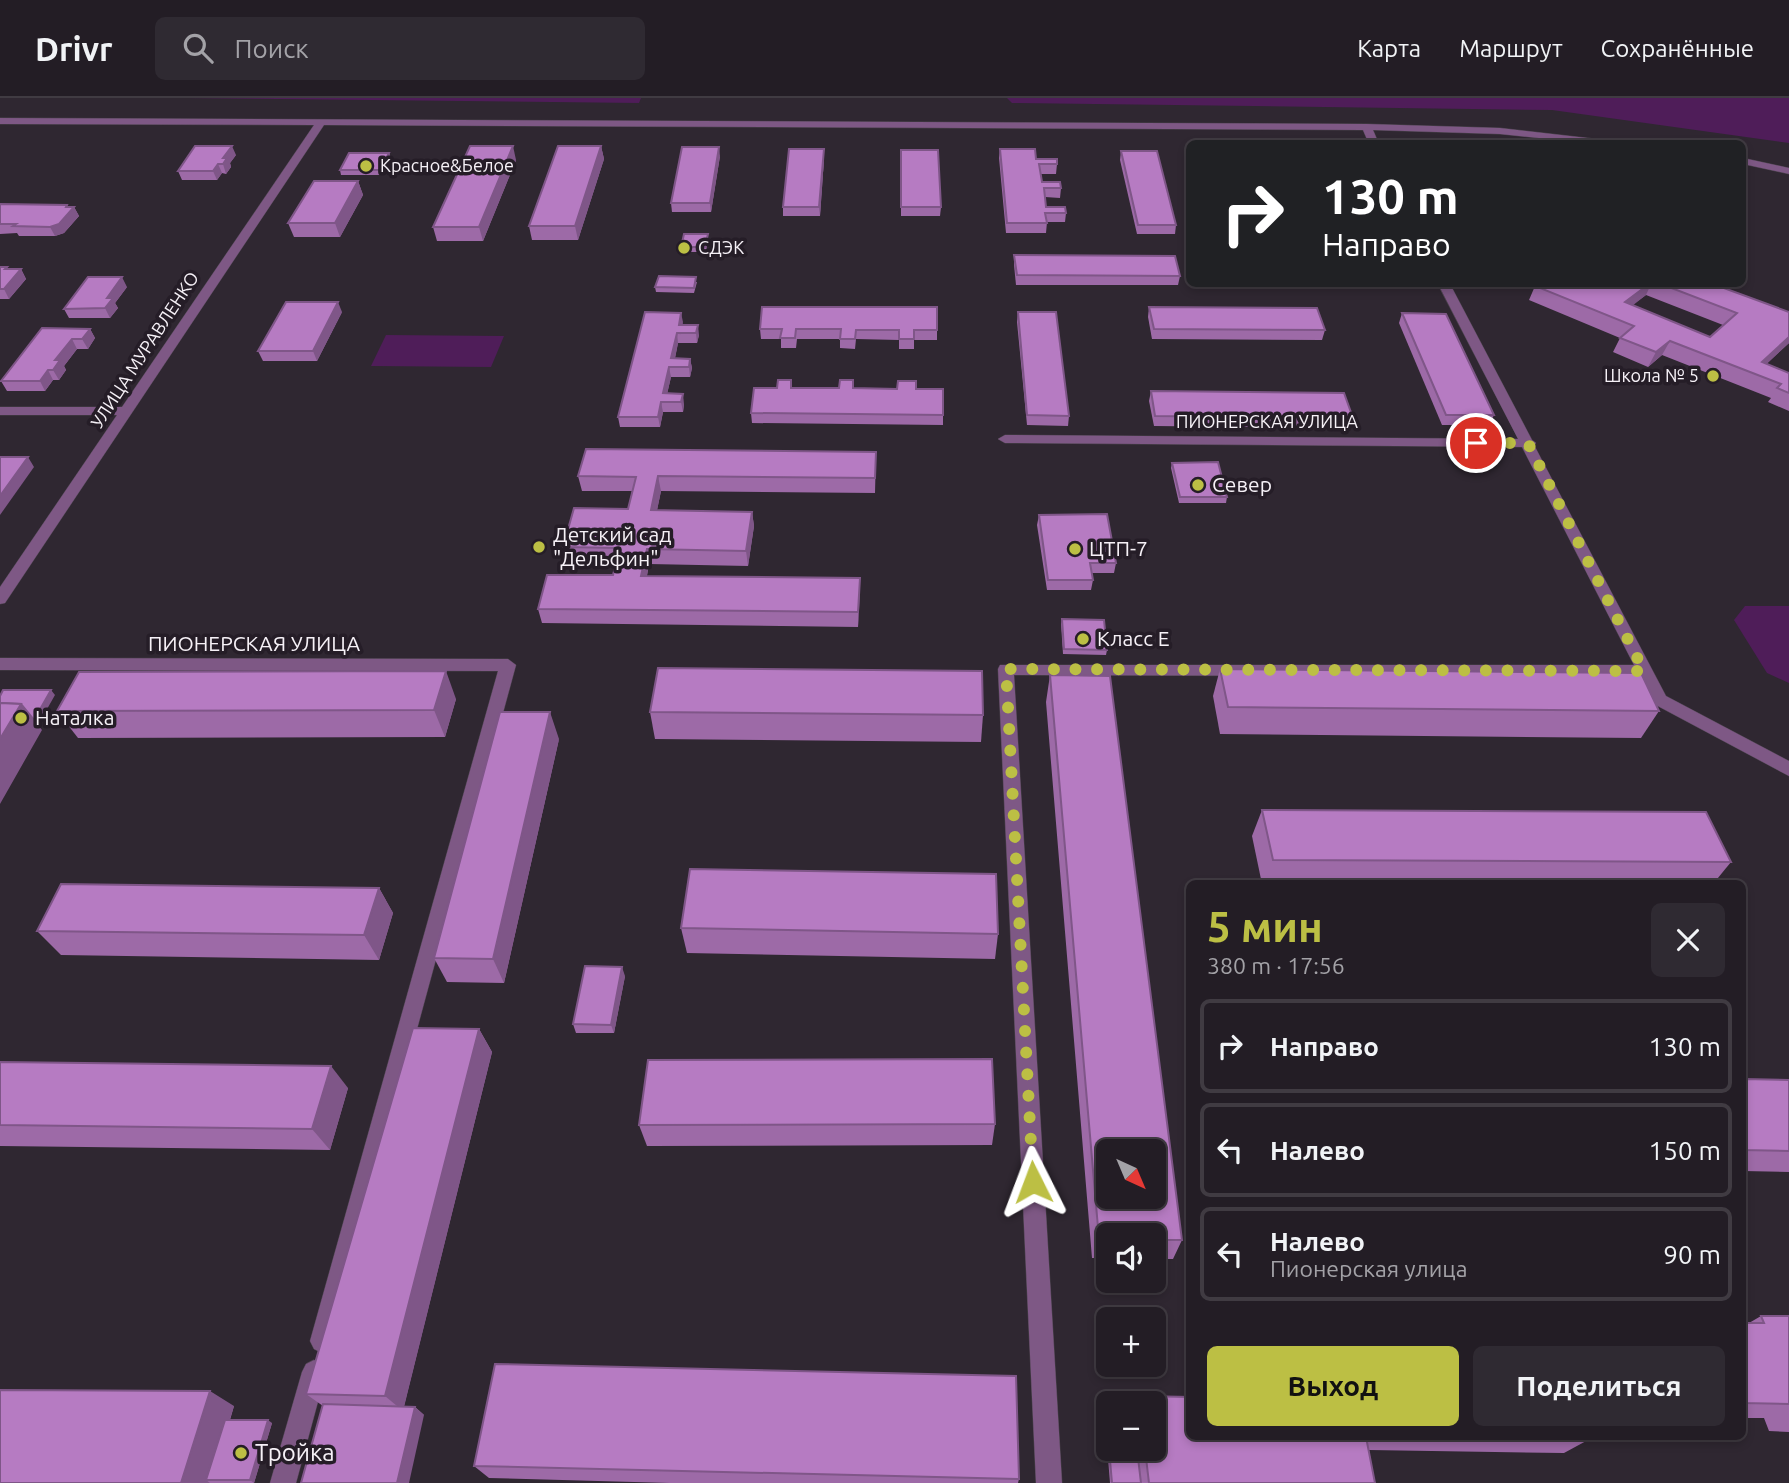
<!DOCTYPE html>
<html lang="ru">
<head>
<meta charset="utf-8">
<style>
  body { margin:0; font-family:Ubuntu,sans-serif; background:#2f2a32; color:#f1f3f6; height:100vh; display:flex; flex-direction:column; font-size:26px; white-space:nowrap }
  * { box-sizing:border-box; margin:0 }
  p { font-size:23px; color:#a3a2a7 }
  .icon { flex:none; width:38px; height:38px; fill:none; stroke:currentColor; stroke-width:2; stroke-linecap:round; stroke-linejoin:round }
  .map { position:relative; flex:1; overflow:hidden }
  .side { position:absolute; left:1186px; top:782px; width:560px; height:560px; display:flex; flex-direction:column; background:#231d25; border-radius:10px; box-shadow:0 4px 10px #0003,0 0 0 2px #403b42 }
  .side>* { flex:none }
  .banner { position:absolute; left:1186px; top:42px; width:560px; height:147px; border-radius:10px; box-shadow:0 4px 10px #0003,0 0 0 2px #403b42; background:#202124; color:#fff; overflow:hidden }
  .needle { width:46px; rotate:136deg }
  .fabs { position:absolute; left:1096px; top:1041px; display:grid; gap:14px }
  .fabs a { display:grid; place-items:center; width:70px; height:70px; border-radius:10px; background:#231d25; box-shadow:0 4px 10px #0003,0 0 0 2px #403b42; font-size:35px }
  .pin { position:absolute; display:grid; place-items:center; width:60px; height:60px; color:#fff; margin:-30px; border:4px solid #fff; border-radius:50%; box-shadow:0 2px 7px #0007 }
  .me { position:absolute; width:77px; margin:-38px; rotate:357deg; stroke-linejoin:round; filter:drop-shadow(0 0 5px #0008) }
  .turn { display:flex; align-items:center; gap:24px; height:147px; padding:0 21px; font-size:32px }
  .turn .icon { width:91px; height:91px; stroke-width:2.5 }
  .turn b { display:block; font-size:49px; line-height:60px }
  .round { display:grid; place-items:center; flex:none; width:74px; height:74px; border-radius:10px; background:#2f2a32 }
  .headline { display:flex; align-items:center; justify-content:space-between; height:119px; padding:0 21px }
  h1 { font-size:42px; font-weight:600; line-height:52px; color:#bcbf44 }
  .button { display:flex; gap:14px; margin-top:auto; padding:14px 21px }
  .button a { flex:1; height:80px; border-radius:10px; background:#bcbf44; color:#111; font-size:28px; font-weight:600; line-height:80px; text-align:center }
  .button a+a { background:#2f2a32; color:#f1f3f6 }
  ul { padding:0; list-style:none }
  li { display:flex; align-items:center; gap:21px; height:94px; margin:0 14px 10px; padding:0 7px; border:4px solid #403b42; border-radius:10px }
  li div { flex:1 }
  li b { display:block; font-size:26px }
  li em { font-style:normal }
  header { display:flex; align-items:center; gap:42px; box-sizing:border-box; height:98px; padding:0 35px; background:#231d25; border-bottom:2px solid #403b42 }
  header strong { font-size:33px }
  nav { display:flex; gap:38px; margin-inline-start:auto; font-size:24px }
  .search { width:490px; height:63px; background:#2f2a32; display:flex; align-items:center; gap:18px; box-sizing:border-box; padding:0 24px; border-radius:10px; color:#a3a2a7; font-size:26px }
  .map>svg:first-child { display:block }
</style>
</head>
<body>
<header>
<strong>Drivr</strong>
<div class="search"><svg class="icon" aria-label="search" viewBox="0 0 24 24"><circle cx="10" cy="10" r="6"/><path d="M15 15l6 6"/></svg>Поиск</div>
<nav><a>Карта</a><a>Маршрут</a><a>Сохранённые</a></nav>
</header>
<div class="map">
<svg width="1789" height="1385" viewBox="0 0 1789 1385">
  <rect width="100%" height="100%" fill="#2f2731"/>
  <g fill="#4f1d59">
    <polygon points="186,0 641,0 639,5"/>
    <polygon points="1007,0 1789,0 1789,45 1552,12 1012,5"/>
    <polygon points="386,237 504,238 491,269 371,268"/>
    <polygon points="1745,508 1789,508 1789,585 1767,575 1734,522"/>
  </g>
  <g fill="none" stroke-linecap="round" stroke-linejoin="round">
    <g stroke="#4b434d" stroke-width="1">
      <g id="minor">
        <polygon points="0,20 1367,26 1500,30 1640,46 1598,46 1500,36 1373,32 1379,46 1369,46 1363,32 324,27 5,505 0,506 0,489 117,317 0,317 0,309 122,309 314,27 0,26"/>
        <polygon points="1743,60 1789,70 1789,76 1743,66"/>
        <polygon points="1438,186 1450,186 1532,342 1536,345 1534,347 1666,598 1789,663 1789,678 1654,606 1640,579 1014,577 1062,1385 1036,1385 998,571 1000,567 1634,567 1522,349 1005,345 998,341 1005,337 1518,341"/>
        <polygon points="0,560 508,561 516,567 330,1251 322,1255 314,1251 310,1243 498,573 0,572"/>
        <polygon points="314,1262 322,1266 326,1274 296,1385 270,1385 302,1274 306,1266"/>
      </g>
    </g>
    <use href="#minor" fill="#7e5885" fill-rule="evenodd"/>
  </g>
  <g fill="#9d6aa7" fill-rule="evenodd">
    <polygon points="601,48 604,61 578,142 532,142 529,128"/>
    <polygon points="824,51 824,61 820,118 783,118 783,109"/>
    <polygon points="1000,51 1057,66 1056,76 1041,76 1042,84 1061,90 1060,100 1045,99 1046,109 1066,115 1065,124 1047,124 1046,135 1006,135 999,60"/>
    <polygon points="901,52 941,109 940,118 901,118"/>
    <polygon points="1121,53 1176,127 1175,136 1137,136 1120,62"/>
    <polygon points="389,55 391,60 382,77 341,77 340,72"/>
    <polygon points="236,57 230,65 231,69 226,76 222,75 217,82 182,82 178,73"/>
    <polygon points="720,58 711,114 672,114 671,105"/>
    <polygon points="516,62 483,143 437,143 433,129"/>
    <polygon points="358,83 363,97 340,139 294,139 288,125"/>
    <polygon points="0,106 74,109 79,118 64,135 55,138 19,138 17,135 0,136"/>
    <polygon points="708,136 708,140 706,154 681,154 681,149"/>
    <polygon points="1014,157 1180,178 1178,187 1016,187 1014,167"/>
    <polygon points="0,169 7,169 8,171 21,171 26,181 9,201 0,201"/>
    <polygon points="697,184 694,195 656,194 655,189"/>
    <polygon points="1253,186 1423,186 1422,190 1254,188"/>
    <path d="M1539 186H1713L1789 214V245L1766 266 1789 275V313L1768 304 1771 300 1662 257 1648 269 1613 254 1620 240 1529 202 1535 188ZM1646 197 1723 227 1710 239 1632 207Z"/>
    <polygon points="127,189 115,205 118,210 110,220 69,220 64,211"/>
    <polygon points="937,209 937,242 914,242 914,251 899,251 899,242 856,241 855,251 840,250 840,241 797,241 796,250 781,250 781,241 761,241 760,231"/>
    <polygon points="1149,209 1325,232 1322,242 1152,241 1148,219"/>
    <polygon points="342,214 317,263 263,263 258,253"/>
    <polygon points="1018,214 1069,318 1068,328 1027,327 1017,224"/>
    <polygon points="1402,215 1494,317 1489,327 1442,327 1399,225"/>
    <polygon points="683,224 682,227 699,237 697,245 678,245 675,260 690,261 692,270 690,279 671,279 667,296 684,306 683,314 663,314 660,329 620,329 618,319"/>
    <polygon points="90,231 95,240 88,251 77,251 64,268 66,272 59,282 53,282 45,293 7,293 1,283"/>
    <polygon points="791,282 792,290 916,291 943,317 943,327 752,325 751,315 777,290"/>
    <polygon points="1151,293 1353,320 1350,330 1154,328 1149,303"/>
    <polygon points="876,354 875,395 661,393 657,412 752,414 754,428 748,468 649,466 647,478 860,480 858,529 542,525 538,511 613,477 616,465 567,464 563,449 628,411 632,393 582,393 578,378"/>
    <polygon points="1172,365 1227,399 1226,405 1179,405 1171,370"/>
    <polygon points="1039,417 1116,465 1114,475 1092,475 1093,482 1091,492 1047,492 1037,427"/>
    <polygon points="1062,521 1107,552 1106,557 1063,556 1061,526"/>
    <polygon points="1220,571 1659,613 1641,640 1220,636 1213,598"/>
    <polygon points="1050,577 1182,1142 1173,1161 1153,1161 1153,1138 1108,1138 1108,1160 1092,1160 1046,604"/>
    <polygon points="456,601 445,639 78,640 57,613"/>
    <polygon points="650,614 983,617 981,644 655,641"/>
    <polygon points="559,641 504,885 447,884 434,860"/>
    <polygon points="1262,712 1731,764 1713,786 1262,786 1252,738"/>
    <polygon points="379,790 393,815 379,862 61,857 37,833"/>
    <polygon points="681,830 998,836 995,861 687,855"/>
    <polygon points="625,878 614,935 576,935 573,926"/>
    <polygon points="479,931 492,954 404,1308 415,1309 424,1317 323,1308 306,1296"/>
    <polygon points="0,964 348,990 330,1052 0,1048"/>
    <polygon points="1743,981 1789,982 1789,1074 1743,1073"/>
    <polygon points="995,1026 992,1047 647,1048 639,1027"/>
    <polygon points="1761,1218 1789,1218 1789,1334 1769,1333 1764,1320 1743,1320 1743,1225 1749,1225"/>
    <polygon points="1140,1298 1587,1339 1588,1342 1564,1355 1369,1352 1375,1385 1110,1385 1107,1348 1108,1347 1108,1351 1153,1351 1153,1306 1136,1306"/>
    <polygon points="234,1308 230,1322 272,1325 254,1385 0,1385"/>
    <polygon points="474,1368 1019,1381 1018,1385 670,1385 489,1380"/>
  </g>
  <g fill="#7f5688">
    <polygon points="232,48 236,57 230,65 231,69 226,76 223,66 223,60"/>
    <polygon points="513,48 516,62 483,143 479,129"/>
    <polygon points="601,48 604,61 578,142 575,128"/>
    <polygon points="719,49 720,58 711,114 710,105"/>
    <polygon points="824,51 824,61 820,118 819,109"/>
    <polygon points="389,55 391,60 382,77 380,72"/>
    <polygon points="218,66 222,75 217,82 213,73"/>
    <polygon points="358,83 363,97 340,139 335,125"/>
    <polygon points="67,107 71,113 74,109 79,118 64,135 55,138 50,129"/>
    <polygon points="21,171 26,181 9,201 4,191"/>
    <polygon points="122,179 127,189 115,205 118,210 110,220 105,210 107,200"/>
    <polygon points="1649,186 1651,186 1646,197 1618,219 1625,204"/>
    <polygon points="338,204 342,214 317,263 313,253"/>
    <polygon points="681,215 683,224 680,237 679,227"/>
    <polygon points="698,227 699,237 697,245 696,235"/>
    <polygon points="90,231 95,240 88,251 82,241"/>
    <polygon points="677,235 678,245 673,270 671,260"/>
    <polygon points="1789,239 1789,245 1756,276 1762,264"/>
    <polygon points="72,241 77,251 64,268 66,272 59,282 53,272 55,262"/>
    <polygon points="1670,243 1662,257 1648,269 1656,254"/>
    <polygon points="690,261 692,270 690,279 689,269"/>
    <polygon points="669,269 671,279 665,305 663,295"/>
    <polygon points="48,272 53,282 45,293 40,283"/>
    <polygon points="683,296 684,306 683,314 681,304"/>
    <polygon points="661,304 663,314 660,329 658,319"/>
    <polygon points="28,359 34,369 0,417 0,398"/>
    <polygon points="658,378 661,393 654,427 651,412"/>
    <polygon points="752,414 754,428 748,468 746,453"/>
    <polygon points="647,451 649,466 644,493 641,478"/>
    <polygon points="860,480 860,495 858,529 858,514"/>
    <polygon points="446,573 456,601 445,639 434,612"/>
    <polygon points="51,592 55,597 38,627 42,632 0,706 0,641 21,606"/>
    <polygon points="550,614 559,641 504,885 493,861"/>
    <polygon points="379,790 393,815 379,862 364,837"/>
    <polygon points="622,869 625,878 614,935 611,927"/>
    <polygon points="479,931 492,954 403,1313 385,1298"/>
    <polygon points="331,968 348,990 330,1052 312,1031"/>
    <polygon points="210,1293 234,1308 211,1382 206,1382 210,1385 181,1385"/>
    <polygon points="415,1309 424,1317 409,1385 397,1385"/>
    <polygon points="268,1322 272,1325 254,1385 250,1382"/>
  </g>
  <g fill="#b67bc2" stroke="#7f5688" stroke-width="2" fill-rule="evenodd">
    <polygon points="195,48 232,48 223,60 227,60 223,66 218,66 213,73 178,73"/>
    <polygon points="470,48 513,48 479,129 433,129"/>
    <polygon points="558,48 601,48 575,128 529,128"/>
    <polygon points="682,49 719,49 710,105 671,105"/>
    <polygon points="789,51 824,51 819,109 783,109"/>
    <polygon points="1000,51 1035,51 1036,61 1057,61 1057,66 1039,66 1042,84 1060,84 1061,90 1044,90 1046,109 1065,109 1066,115 1045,115 1047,125 1007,125"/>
    <polygon points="901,52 938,52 941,109 901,109"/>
    <polygon points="1121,53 1157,53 1176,127 1138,127"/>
    <polygon points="349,55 389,55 380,72 340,72"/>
    <polygon points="314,83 358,83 335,125 288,125"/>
    <polygon points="0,106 67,107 66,109 74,109 59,126 50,129 13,128 16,126 0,126"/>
    <polygon points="684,136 708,136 705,149 681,149"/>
    <polygon points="1014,157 1175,158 1180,178 1017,177"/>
    <polygon points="0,169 7,169 5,171 21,171 4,191 0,191"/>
    <polygon points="659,178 696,179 694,190 655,189"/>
    <polygon points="88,179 122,179 107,200 113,200 105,210 64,211"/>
    <polygon points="1539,186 1649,186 1625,204 1710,239 1737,215 1661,186 1713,186 1789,214 1789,239 1762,264 1789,275 1789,295 1777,290 1781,286 1670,243 1656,254 1620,240 1634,228 1535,188"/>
    <polygon points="286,204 338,204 313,253 258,253"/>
    <polygon points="762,209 937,209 937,232 914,232 914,241 899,241 899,232 856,232 855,241 840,241 841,231 796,231 795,240 780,240 782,231 760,231"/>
    <polygon points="1149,209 1317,210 1325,232 1154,231"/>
    <polygon points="645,214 681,215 679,227 698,227 696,235 677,235 671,260 690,261 689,269 669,269 663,295 683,296 681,304 661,304 658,319 618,319"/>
    <polygon points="1018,214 1056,214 1069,318 1027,317"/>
    <polygon points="1402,215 1446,216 1494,317 1446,317"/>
    <polygon points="42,230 90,231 82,241 72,241 55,262 60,262 53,272 48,272 40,283 1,283"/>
    <polygon points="778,282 791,282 791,290 839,290 840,282 853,282 853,290 897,291 898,283 916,283 916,291 943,291 943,317 751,315 754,290 777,290"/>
    <polygon points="1151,293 1344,295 1353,320 1155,318"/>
    <polygon points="586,351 876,354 875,380 658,378 651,412 752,414 746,453 647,451 641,478 860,480 858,514 538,511 547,477 613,477 620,450 563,449 574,410 628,411 636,379 578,378"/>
    <polygon points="0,359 28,359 0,398"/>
    <polygon points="1218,364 1227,399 1180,399 1172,365"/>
    <polygon points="1107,416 1116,465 1090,465 1093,482 1048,482 1039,417"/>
    <polygon points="1062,521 1104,522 1107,552 1064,551"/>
    <polygon points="658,570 982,573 983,617 650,614"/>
    <polygon points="1220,571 1641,575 1659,613 1228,609"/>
    <polygon points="446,573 434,612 57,613 79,574"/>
    <path d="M1050 577 1110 578 1182 1142H1153V1138H1108V1141H1099ZM1108 1054H1153V1099H1108Z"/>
    <polygon points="3,592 51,592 34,622 21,606 0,605 0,598"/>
    <polygon points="0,605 21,606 0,641"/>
    <polygon points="500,614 550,614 493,861 434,860"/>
    <polygon points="1262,712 1706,714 1731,764 1273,762"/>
    <polygon points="690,771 996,776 998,836 681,830"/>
    <polygon points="61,786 379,790 364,837 37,833"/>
    <polygon points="585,868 622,869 611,927 573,926"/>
    <polygon points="413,930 479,931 385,1298 306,1296"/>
    <polygon points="992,961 995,1026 639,1027 648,962"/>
    <polygon points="0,964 331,968 312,1031 0,1027"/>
    <polygon points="1743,981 1789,982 1789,1053 1743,1052"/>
    <polygon points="1761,1218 1789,1218 1789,1306 1743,1305 1743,1225 1764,1225"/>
    <polygon points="495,1266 1016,1278 1019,1381 474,1368"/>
    <polygon points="0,1292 210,1293 181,1385 0,1385"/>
    <polygon points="1140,1298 1190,1299 1190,1339 1366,1339 1375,1385 1149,1385 1145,1351 1153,1351 1153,1306 1141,1306"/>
    <polygon points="323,1306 415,1309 397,1385 301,1385"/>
    <polygon points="225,1322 268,1322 250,1382 206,1382"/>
    <polygon points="1384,1339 1587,1339 1588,1342"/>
    <polygon points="1109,1351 1137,1351 1141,1385 1112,1385"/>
  </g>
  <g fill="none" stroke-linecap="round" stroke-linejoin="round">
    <polyline stroke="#bcbf44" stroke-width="12" stroke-dasharray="0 21.6" points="1033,1084 1006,571 1644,573 1528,345 1476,345"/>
  </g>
  <g fill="#bcbf44" stroke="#251d27" stroke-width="2.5">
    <circle cx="366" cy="68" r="7"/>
    <circle cx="684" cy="150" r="7"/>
    <circle cx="1713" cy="278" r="7"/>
    <circle cx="1198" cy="387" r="7"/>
    <circle cx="539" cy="449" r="7"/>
    <circle cx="1075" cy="451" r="7"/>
    <circle cx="1083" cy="541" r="7"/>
    <circle cx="21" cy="620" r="7"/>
    <circle cx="241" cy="1355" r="7"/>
  </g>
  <g text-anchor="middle" stroke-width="7" stroke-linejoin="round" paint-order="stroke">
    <g font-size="18" fill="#f6f1f7" stroke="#251d27" text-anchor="start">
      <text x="380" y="74">Красное&amp;Белое</text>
      <text x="698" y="156">СДЭК</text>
      <text x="1699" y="284" text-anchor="end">Школа № 5</text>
    </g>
    <g font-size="18" fill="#f6f1f7" stroke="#251d27">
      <text transform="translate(145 252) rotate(-57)" y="6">УЛИЦА МУРАВЛЕНКО</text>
      <text x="1267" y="330">ПИОНЕРСКАЯ УЛИЦА</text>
    </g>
    <g font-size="21" fill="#f6f1f7" stroke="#251d27" text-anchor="start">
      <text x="1212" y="394">Север</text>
      <text x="553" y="444">Детский сад<tspan x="553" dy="24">"Дельфин"</tspan></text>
      <text x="1089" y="458">ЦТП-7</text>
      <text x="1097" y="548">Класс Е</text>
      <text x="35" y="627">Наталка</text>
    </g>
    <g font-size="21" fill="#f6f1f7" stroke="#251d27">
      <text x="254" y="553">ПИОНЕРСКАЯ УЛИЦА</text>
    </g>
    <g font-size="24" fill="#f6f1f7" stroke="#251d27" text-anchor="start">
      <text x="255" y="1363">Тройка</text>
    </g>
  </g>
</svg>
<div class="fabs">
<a><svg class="needle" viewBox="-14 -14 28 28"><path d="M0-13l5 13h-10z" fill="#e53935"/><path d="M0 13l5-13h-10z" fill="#a3a2a7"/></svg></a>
<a><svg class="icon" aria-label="sound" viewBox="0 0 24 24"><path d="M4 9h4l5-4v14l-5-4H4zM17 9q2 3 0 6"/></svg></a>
<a>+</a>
<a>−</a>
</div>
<div class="pin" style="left:1476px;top:345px;background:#d93025"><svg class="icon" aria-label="arrive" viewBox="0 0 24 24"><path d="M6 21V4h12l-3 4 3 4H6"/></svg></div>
<svg class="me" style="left:1033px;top:1084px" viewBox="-20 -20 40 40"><path d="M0-17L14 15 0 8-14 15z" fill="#bcbf44" stroke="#fff" stroke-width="4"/></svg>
<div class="banner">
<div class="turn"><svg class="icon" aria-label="right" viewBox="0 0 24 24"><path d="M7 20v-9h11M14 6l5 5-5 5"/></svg><div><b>130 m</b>Направо</div></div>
</div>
<section class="side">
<div class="headline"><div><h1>5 мин</h1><p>380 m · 17:56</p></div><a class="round"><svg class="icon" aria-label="close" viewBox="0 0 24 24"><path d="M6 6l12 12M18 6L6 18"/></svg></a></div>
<ul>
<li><svg class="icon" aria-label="right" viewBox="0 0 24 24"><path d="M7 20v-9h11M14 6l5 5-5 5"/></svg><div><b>Направо</b></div><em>130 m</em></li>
<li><svg class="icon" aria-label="left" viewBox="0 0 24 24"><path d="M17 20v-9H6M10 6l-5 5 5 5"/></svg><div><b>Налево</b></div><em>150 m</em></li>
<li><svg class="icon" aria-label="left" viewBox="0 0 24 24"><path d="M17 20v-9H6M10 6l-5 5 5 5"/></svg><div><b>Налево</b><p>Пионерская улица</p></div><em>90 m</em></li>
</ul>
<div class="button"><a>Выход</a><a>Поделиться</a></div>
</section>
</div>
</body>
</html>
